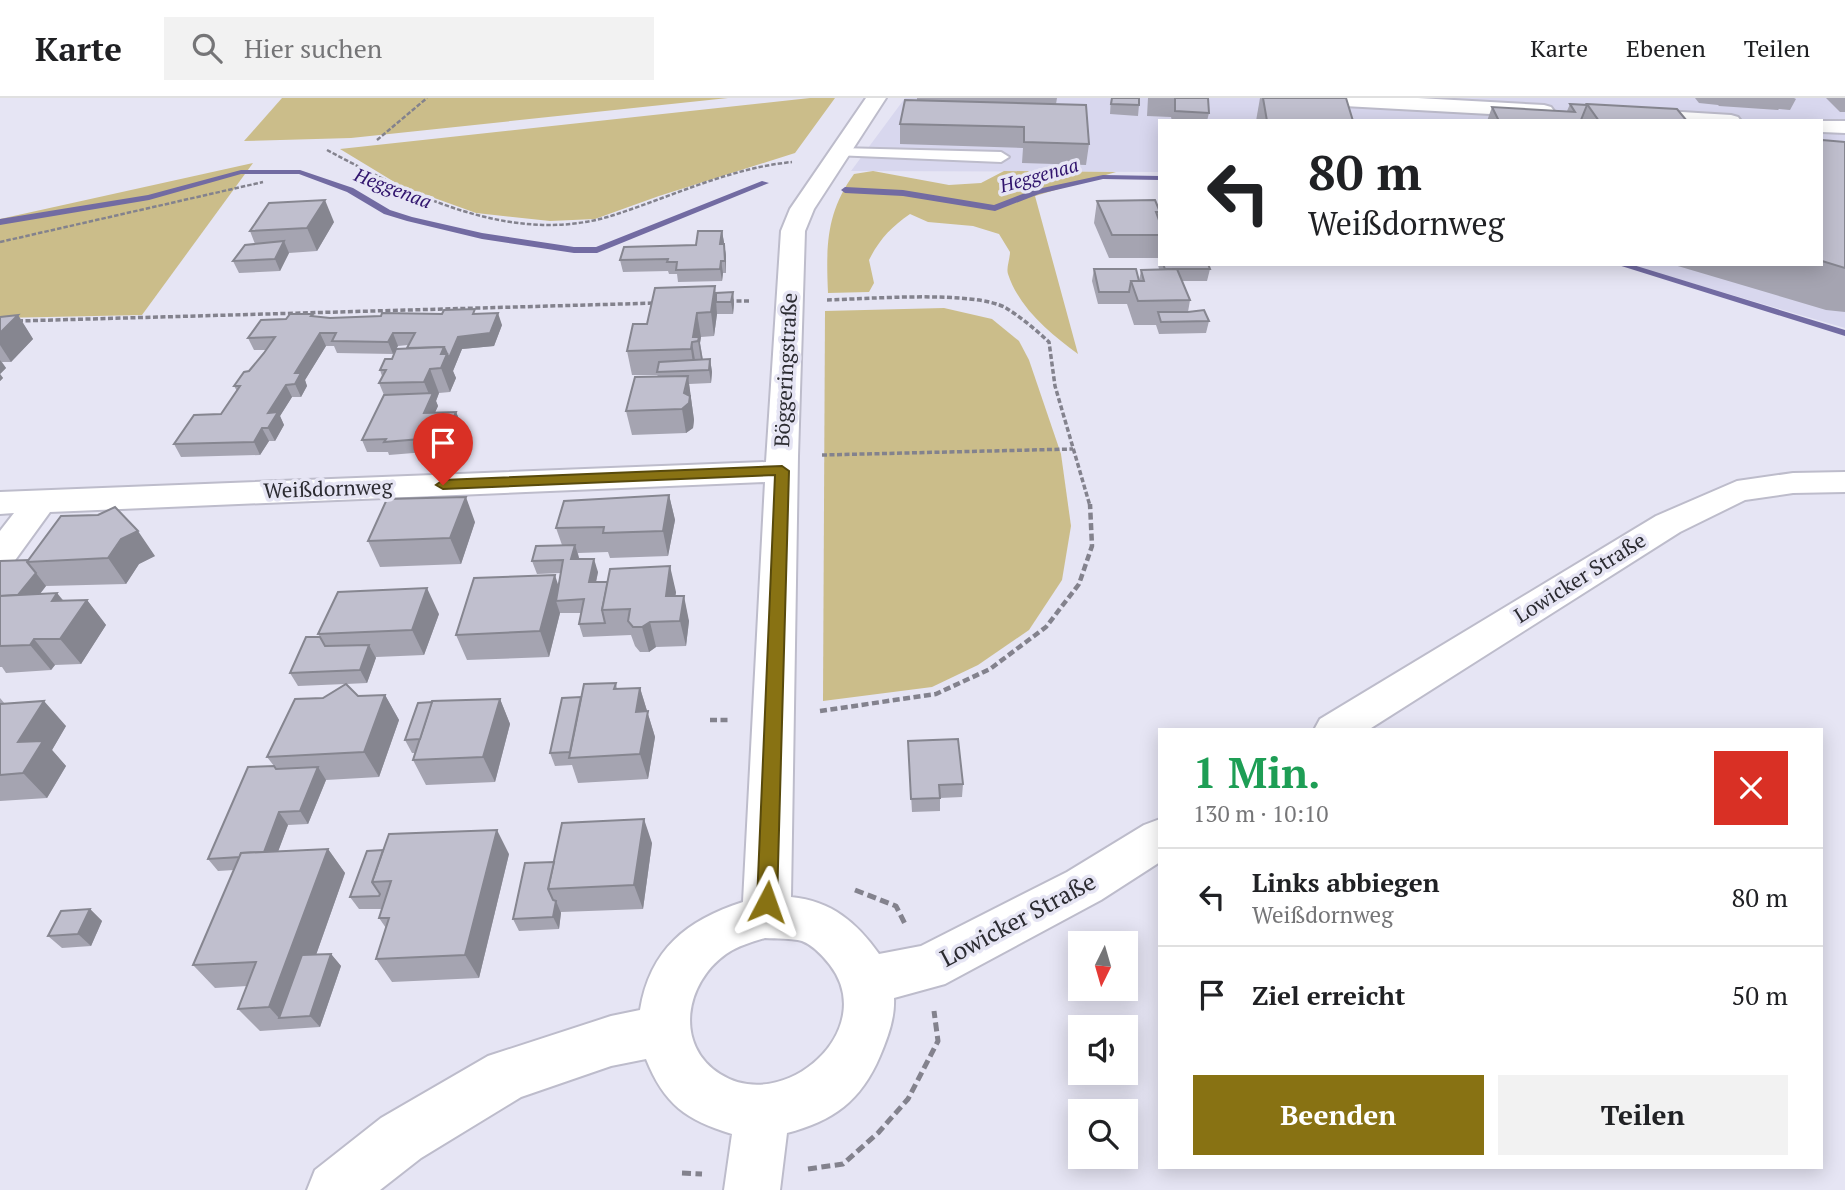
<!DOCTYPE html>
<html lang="de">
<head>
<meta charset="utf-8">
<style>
  body { margin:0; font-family:"PT Serif",serif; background:#f2f2f2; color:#202124; height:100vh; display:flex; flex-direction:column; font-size:26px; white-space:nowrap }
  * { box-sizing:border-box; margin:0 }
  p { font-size:23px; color:#757577 }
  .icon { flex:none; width:38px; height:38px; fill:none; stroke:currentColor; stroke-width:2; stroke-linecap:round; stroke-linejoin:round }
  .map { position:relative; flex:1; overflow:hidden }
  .details { position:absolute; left:1158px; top:630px; width:665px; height:441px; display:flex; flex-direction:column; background:#fff; border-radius:0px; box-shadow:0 4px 18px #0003 }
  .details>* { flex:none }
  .top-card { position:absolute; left:1158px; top:21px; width:665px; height:147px; border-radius:0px; box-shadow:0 4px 18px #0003; background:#fff; color:#202124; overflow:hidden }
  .needle { width:46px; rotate:185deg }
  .fabs { position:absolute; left:1068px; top:833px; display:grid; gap:14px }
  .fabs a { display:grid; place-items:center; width:70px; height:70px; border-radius:0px; background:#fff; box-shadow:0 4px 18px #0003; font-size:35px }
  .pin { position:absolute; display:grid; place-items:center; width:60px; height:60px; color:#fff; margin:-72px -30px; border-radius:50% 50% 50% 0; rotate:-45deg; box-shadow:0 0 7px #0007 }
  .pin .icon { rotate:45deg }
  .me { position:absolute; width:77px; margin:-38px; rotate:4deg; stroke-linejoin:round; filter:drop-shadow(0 0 5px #0008) }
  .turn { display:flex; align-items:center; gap:24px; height:147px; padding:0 35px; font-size:32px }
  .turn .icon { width:91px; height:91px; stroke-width:2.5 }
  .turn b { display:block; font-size:49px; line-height:60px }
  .round { display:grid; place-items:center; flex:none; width:74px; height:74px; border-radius:0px; background:#f2f2f2 }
  .head { display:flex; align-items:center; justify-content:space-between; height:119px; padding:0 35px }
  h1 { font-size:42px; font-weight:800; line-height:52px; color:#1e9e55 }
  .button { display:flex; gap:14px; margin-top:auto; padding:14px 35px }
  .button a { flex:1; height:80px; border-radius:0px; background:#887213; color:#fff; font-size:28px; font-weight:800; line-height:80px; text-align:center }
  .button a+a { background:#f2f2f2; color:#202124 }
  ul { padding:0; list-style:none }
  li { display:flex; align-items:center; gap:21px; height:98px; padding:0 35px; border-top:2px solid #e0e0e0 }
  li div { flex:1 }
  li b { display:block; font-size:26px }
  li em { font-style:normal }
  header { display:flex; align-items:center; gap:42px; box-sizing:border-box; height:98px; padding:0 35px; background:#fff; border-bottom:2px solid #e0e0e0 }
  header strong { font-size:33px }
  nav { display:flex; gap:38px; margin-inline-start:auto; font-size:24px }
  .search { width:490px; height:63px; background:#f2f2f2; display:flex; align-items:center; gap:18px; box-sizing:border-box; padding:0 24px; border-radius:0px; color:#757577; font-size:26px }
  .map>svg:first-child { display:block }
</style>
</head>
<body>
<header>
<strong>Karte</strong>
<div class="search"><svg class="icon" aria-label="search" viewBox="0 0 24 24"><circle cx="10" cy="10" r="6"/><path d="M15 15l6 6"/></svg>Hier suchen</div>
<nav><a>Karte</a><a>Ebenen</a><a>Teilen</a></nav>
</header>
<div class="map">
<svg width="1845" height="1092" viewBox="0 0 1845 1092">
  <rect width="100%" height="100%" fill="#e6e5f4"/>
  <polygon fill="#d8d7ee" points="905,0 1845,0 1845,230 1626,166 1822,166 1822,23 1160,23 1160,74 851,73"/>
  <g fill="#cbbd8a">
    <polygon points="282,0 728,0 351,40 244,43"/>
    <polygon points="810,0 835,0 795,55 659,98 595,121 550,123 476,115 401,88 340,51"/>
    <polygon points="253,65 142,217 0,220 0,121"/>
    <path d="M873 73 949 87 981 85 1004 73 1116 74 1035 98 1078 256C1051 236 1019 210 1008 176 1006 170 1010 161 1010 154L999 136 973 128 928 124 910 116C891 129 879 142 869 162L874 185 869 194 828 195C826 148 826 115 854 76Z"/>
    <polygon points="944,210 992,221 1019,243 1029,262 1061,356 1071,428 1062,482 1029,532 978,567 932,589 823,603 825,213"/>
  </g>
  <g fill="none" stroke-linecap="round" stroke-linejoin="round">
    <g fill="#726ba2" fill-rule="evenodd">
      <polygon points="241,72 300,72 353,90 390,112 412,119 482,135 574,149 596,149 762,83 769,85 597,155 574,155 482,141 407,123 384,116 347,94 299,76 241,76 149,102 0,127 0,121 148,97"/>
      <polygon points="1103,77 1160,78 1160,82 1103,81 1039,96 995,113 903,98 845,95 841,92 845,89 903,92 994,107 1033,92"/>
      <polygon points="1615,166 1630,166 1845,232 1845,238"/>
    </g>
    <g stroke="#bdbccb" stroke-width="4">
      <polygon id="service" points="839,50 1001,54 1009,59 1001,64 834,57 832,54 834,51"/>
    </g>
    <g stroke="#bdbccb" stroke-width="4">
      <g id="minor">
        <path d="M866 0H886L814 111 805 133 798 358 791 799C832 803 857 825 879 856L921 848 1067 774 1144 727 1160 721V764L1101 802 945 886 894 900C895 920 888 939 880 958 861 1003 833 1023 787 1035L780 1092H724L732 1036C686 1022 664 1006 646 961L611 968 521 999 421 1060 380 1092H307L315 1072 381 1020 488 958 611 918 640 912C650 851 687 822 743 804L765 384 50 414 13 465 0 469V433L14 415 0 416V394L766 364 781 133 790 111ZM765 840C777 841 791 840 802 843 813 847 823 858 830 867 880 932 784 1017 720 976 674 947 685 885 726 856 738 848 751 844 765 840Z"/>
        <polygon points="1298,0 1418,0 1544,7 1551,9 1554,13 1551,17 1544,19 1308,6 1301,4"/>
        <polygon points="1632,11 1731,17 1738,19 1741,23 1625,21 1622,17 1625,13"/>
        <polygon points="1818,23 1845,23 1845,35 1822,34 1822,23"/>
        <polygon points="1845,374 1845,394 1793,395 1745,402 1680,434 1368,632 1314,632 1320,621 1656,418 1737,383 1793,375"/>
      </g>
    </g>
    <g stroke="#83828d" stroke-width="2.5" stroke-dasharray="4.5 2" stroke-linecap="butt">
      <polyline points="377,42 427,0"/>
      <path d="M327 52C413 98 515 149 614 117 673 98 730 70 792 64"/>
      <polyline points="0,144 263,84"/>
    </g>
    <g stroke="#83828d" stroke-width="3.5" stroke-dasharray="5 2.5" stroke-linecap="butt">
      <path d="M827 202C867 201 975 192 1006 210 1021 219 1036 232 1049 244L1055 288 1090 408"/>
      <polyline points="729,203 751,203"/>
      <polyline points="18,223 657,205"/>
      <polyline points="822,357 1073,351"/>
    </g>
    <g stroke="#83828d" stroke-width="4.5" stroke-dasharray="7 3.5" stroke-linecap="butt">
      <polyline points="820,613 936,596 990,571 1046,529 1079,486 1092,448 1090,406"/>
      <polyline points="710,622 728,622"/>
    </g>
    <g stroke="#83828d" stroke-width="5" stroke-dasharray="9 4.5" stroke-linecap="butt">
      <polyline points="855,792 896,808 905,826"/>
      <polyline points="808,1071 843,1066 878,1035 908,1001 938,943 934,913"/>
      <polyline points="682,1075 702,1076"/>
    </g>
    <use href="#service" fill="#fff" fill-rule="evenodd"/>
    <use href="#minor" fill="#fff" fill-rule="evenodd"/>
  </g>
  <g fill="#a5a4b1">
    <polygon points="917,0 1057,0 1056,6 1089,46 1086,67 1022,65 1023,50 900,46 900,26 917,2"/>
    <polygon points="1111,0 1139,7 1138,18 1110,16"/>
    <polygon points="1148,0 1208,0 1209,15 1207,23 1172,23 1171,19 1147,18"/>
    <polygon points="1260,0 1346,0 1353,23 1256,23"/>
    <polygon points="1695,0 1794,0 1796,1 1790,12 1779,11 1778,12 1719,8 1718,7 1699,5"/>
    <polygon points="1826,0 1845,0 1845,14 1840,14"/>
    <polygon points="1570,6 1587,7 1694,23 1487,23 1492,9 1567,13"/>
    <polygon points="1822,42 1845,44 1845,214 1826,212 1671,166 1822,166"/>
    <polygon points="1097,103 1160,114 1159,121 1160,122 1160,166 1208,166 1210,171 1207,183 1182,183 1190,202 1188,214 1209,223 1206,235 1159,236 1156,227 1134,227 1127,206 1098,206 1092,183 1094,171 1139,183 1141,172 1159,171 1158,167 1159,160 1109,160 1094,125"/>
    <polygon points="334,124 317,153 289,155 280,173 239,175 233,163 255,146 250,133"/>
    <polygon points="722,133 726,158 726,175 723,175 722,183 678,184 677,176 669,176 668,173 623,174 620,162 696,147"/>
    <polygon points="733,194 734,206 733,216 717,216 714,238 701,239 700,245 703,262 710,261 712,274 711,285 689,286 694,322 693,330 686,335 632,337 626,313 658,278 657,277 632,277 627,253 647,226 716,195"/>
    <polygon points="476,215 502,227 494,248 462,251 453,273 456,280 450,294 439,295 436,303 438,308 435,314 456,314 461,326 450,352 389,357 388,354 367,354 362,342 384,297 379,285 382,278 380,272 392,261 407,250 408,247 398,248 393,256 337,255 334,248 326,248 305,282 307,288 301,299 292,299 280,318 284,327 275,343 269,343 260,357 181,359 174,346 221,316 237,293 234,288 249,273 266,252 254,252 248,240 286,221 313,216 314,219 330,220"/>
    <polygon points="18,217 33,241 11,264 2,264 6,270 0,276 3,280 0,283 0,219"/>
    <polygon points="669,397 675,422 668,458 610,460 608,454 578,455 579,461 598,474 596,484 676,494 675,498 689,523 686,548 656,549 649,554 640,554 635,548 631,537 583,539 579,526 582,515 560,515 549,559 467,562 456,537 558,488 561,475 537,476 532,463 562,447 556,430"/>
    <polygon points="475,424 461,466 380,469 368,443"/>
    <polygon points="155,458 139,466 126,486 46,488 40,496 57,495 63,502 87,502 106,527 81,566 55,567 51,572 6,575 2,569 0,569 0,463"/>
    <polygon points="439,516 424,557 376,559 367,585 346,586 358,598 385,597 399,622 379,679 326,682 308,726 288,727 278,753 328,751 345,775 316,857 331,856 341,868 320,929 260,933 238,911 247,888 215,890 193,867 234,772 218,773 208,761 274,668 267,659 323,600 345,586 298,588 290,575 320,539 318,536"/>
    <polygon points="616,585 617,591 640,590 655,639 648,681 578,685 572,667 555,668 550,655 581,599"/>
    <polygon points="0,600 5,606 66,628 52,652 66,668 47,700 0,703"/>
    <polygon points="500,601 510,626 495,684 426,687 413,662 415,655 412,655 405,642"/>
    <polygon points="908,643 963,686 962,699 940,700 940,713 912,714"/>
    <polygon points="652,745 643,811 561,814 559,831 519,833 513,821 554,764"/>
    <polygon points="367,753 509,756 479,880 392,884 376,861 386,830 379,820 382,811 359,811 350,799"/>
    <polygon points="90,811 102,823 91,848 62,850 48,838"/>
  </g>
  <g fill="#868690">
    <polygon points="325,102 334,124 317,153 307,130"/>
    <polygon points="722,133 724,144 722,158 720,146"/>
    <polygon points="284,143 289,155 280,173 275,161"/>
    <polygon points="724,146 726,158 726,175 725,163"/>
    <polygon points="721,163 723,175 722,183 720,171"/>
    <polygon points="715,188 717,216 714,238 711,214"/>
    <polygon points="733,194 734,206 733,216 731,204"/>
    <polygon points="498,215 502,227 494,248 462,251 453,273 456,280 450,294 441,270 441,256 444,249 458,239"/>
    <polygon points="697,215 701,239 700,245 703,263 702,268 698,243 693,239"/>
    <polygon points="18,217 33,241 11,264 0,247 0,235"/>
    <polygon points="320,235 326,248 305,282 307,288 301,299 295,286 295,275"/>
    <polygon points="393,235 398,248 393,256 388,244"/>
    <polygon points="692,244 696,268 694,273 691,251"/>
    <polygon points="710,261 712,274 711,285 709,272"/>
    <polygon points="0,262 6,270 0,276 3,280 0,283"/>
    <polygon points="430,271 439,295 436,303 438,308 429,328 424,315 431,301 424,284"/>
    <polygon points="688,278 694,322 693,330 686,335 682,311"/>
    <polygon points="286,287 292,299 280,318 284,327 275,343 268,330 268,315"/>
    <polygon points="456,314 461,326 450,352 445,339"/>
    <polygon points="262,330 269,343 260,357 254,344"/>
    <polygon points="669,397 675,422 668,458 663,433"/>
    <polygon points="466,399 475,424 461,466 450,440"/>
    <polygon points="138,433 155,458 139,466 126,486 108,460 121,441"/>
    <polygon points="575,447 579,460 575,475 571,461"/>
    <polygon points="594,461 598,474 593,498 589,484"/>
    <polygon points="670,468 676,494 672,524 666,498"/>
    <polygon points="36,475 46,488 9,535 0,520"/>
    <polygon points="555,477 563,502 556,503 560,515 549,559 540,533"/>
    <polygon points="427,490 439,516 424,557 412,532"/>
    <polygon points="57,495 75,519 87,502 106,527 81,566 60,541 52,503"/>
    <polygon points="684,498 689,523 686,548 680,523"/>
    <polygon points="650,524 656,549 649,554 642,529"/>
    <polygon points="34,541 55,567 51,572 30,547"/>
    <polygon points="369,547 376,560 367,585 360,572"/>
    <polygon points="640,590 655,639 648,681 640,656 636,614"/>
    <polygon points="385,597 399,622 379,679 364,654"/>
    <polygon points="500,601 510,626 495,684 483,659"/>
    <polygon points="44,603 66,628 52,652 66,668 47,700 23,675 18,644"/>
    <polygon points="318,669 326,682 308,726 300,713"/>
    <polygon points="279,714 288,727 272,770 262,757"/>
    <polygon points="644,721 652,745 643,811 634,787"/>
    <polygon points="497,732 509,756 479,880 465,857"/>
    <polygon points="328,751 345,775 294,919 279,920 269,909"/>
    <polygon points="556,803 561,815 559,831 553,819"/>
    <polygon points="90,811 102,823 91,848 78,836"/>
    <polygon points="331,856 341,868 320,929 310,918"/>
  </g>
  <g fill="#c0bfce" stroke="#868690" stroke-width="2">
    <polygon points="1112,0 1139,0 1139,7 1111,6"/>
    <polygon points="1175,0 1208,0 1209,15 1175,13"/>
    <polygon points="1263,0 1346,0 1353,23 1267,23"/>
    <polygon points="905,2 1086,7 1089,46 1024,44 1024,29 900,26"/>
    <polygon points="1570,6 1587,7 1581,22 1582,23 1499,23 1492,9 1575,14"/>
    <polygon points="1587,6 1677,11 1687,23 1599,23"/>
    <polygon points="1822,42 1845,44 1845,170 1822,163"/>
    <polygon points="325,102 307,130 250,133 269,105"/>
    <polygon points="1155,102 1160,114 1156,114 1160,125 1160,137 1112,137 1097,103"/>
    <polygon points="698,133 722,133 720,146 724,146 725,163 721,163 720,171 676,172 677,164 667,164 668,161 620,162 624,149 696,147"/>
    <polygon points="284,143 275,161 233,163 245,147"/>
    <polygon points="1163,166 1208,166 1210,171 1165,171"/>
    <polygon points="1094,171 1136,171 1139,183 1131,183 1129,194 1099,194"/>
    <polygon points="1177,171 1190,202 1138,203 1131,183 1144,183 1141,172"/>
    <polygon points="715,188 711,214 697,215 693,239 699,239 698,243 692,244 691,251 627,253 633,226 647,226 655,190"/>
    <polygon points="733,194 731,204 716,204 716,195"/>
    <polygon points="475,211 473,216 498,215 490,235 458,239 449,260 444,249 407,250 415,235 393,235 388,244 332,243 336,235 320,235 295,275 301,275 295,286 286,287 268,315 278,314 268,330 262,330 254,344 174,346 194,317 221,316 240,288 234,288 244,274 249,273 264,255 275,239 248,240 261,222 286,221 290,216 313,216 311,218 330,220 381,218 382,215 442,216 444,212"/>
    <polygon points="1204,212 1209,223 1161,224 1158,214 1188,214"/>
    <polygon points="18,217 0,235 0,219"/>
    <polygon points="444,249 441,256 447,256 441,270 430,271 424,284 379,285 386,272 380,272 385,261 392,261 396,251"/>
    <polygon points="710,261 709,272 657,274 659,264"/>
    <polygon points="688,278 684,295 690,298 689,305 682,311 626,313 635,279"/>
    <polygon points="433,295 424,315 456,314 445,339 384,344 386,341 362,342 384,297"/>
    <polygon points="669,397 663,433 603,435 604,429 556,430 564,403"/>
    <polygon points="466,399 450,440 368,443 387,401"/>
    <polygon points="115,409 138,433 121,441 108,460 27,464 61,418 98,417"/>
    <polygon points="575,447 571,461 594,461 589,484 608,484 602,512 605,525 579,526 584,501 556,503 563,462 532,463 536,448"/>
    <polygon points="28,462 27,464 36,475 18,497 0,498 0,463"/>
    <polygon points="670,468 666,498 684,498 680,523 650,524 642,529 633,529 628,523 630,511 602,512 610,471"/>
    <polygon points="555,477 540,533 456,537 474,480"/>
    <polygon points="427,490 412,532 318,536 338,494"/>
    <polygon points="57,495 52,503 87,502 60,541 34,541 30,547 0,548 0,498"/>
    <polygon points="306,539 320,539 325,548 369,547 360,572 290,575"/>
    <polygon points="616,585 614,591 640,590 636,614 648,613 640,656 569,660 584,586"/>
    <polygon points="346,586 358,598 385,597 364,654 267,659 295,601 323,600"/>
    <polygon points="581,599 570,654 550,655 562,600"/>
    <polygon points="500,601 483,659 413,662 432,603"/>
    <polygon points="44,603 18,644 43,643 23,675 0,677 0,606"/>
    <polygon points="432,604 420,641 405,642 418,605"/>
    <polygon points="958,641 963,686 939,687 940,700 911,701 908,643"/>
    <polygon points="274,668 276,671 318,669 300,713 279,714 264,754 241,755 240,759 208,761 248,669"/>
    <polygon points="644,721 634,787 548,791 562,725"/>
    <polygon points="497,732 465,857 376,861 389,820 379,820 391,783 372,784 389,736"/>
    <polygon points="328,751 269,909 238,911 256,864 193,867 241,755"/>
    <polygon points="383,752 372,784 380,796 379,798 350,799 367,753"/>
    <polygon points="554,764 548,791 553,802 556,803 553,819 513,821 525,765"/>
    <polygon points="90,811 78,836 48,838 61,813"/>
    <polygon points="331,856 310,918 279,920 302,857"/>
  </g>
  <polygon fill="#887213" stroke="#584a0c" stroke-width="2" points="782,368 789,373 777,804 774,810 767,813 760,810 757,804 775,377 443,391 436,387 443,382"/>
  <g text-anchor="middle" stroke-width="7" stroke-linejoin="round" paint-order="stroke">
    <g font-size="19" font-style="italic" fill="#30146d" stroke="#e6e5f4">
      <text transform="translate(1039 77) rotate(-16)" y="7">Heggenaa</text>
      <text transform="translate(393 90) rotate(21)" y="7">Heggenaa</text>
    </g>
    <g font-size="21" fill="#2b2b31" stroke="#e6e5f4">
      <text transform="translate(786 272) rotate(-87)" y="7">Böggeringstraße</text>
      <text transform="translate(328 391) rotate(-2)" y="7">Weißdornweg</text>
      <text transform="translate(1580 480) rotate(-32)" y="7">Lowicker Straße</text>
    </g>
    <g font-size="24" fill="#2b2b31" stroke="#e6e5f4">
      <text transform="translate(1018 822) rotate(-28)" y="8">Lowicker Straße</text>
    </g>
  </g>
</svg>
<div class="fabs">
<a><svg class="needle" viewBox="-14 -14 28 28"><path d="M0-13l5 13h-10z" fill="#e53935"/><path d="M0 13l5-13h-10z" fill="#757577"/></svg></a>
<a><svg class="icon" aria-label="sound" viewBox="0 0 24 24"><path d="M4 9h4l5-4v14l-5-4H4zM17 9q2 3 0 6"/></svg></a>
<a><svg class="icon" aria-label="search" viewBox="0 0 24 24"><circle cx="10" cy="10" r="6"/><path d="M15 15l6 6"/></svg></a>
</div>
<div class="pin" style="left:443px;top:387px;background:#d93025"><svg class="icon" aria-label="arrive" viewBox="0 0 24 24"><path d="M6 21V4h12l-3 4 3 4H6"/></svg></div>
<svg class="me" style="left:767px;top:804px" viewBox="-20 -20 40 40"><path d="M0-17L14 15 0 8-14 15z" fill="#887213" stroke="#fff" stroke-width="4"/></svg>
<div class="top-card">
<div class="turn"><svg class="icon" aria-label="left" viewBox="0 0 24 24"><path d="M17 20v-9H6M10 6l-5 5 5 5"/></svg><div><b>80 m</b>Weißdornweg</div></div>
</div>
<section class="details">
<div class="head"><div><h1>1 Min.</h1><p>130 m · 10:10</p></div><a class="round" style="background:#d93025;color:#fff"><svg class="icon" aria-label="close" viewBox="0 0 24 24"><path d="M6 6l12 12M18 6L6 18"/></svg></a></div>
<ul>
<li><svg class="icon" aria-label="left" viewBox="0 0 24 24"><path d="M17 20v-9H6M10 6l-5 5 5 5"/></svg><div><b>Links abbiegen</b><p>Weißdornweg</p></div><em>80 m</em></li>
<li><svg class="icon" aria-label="arrive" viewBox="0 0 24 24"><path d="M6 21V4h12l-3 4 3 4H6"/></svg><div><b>Ziel erreicht</b></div><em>50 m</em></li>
</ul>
<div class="button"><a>Beenden</a><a>Teilen</a></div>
</section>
</div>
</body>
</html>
